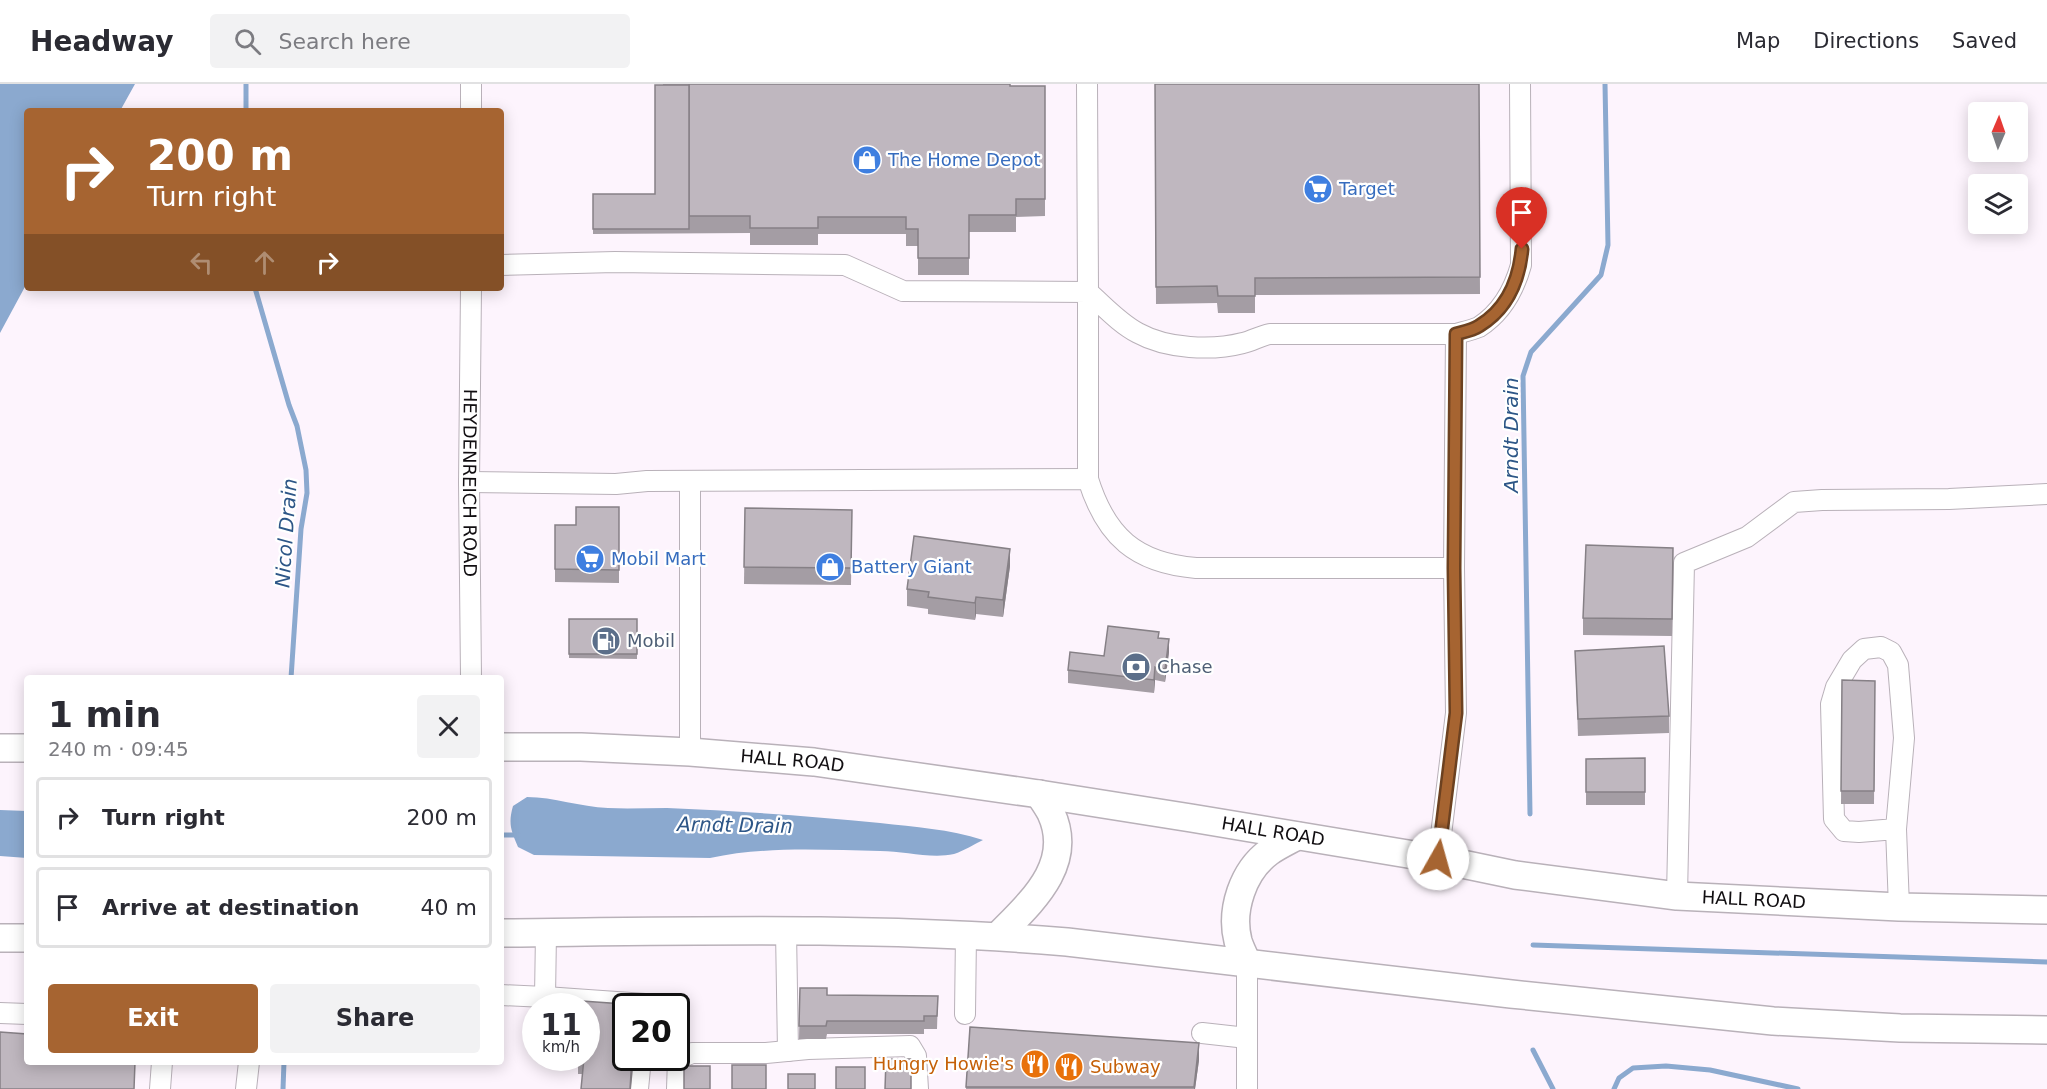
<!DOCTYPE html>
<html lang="en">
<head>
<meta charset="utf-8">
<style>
  body { margin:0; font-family:"DejaVu Sans",sans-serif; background:#f2f2f3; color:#2b2b33; height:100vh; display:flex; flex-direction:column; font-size:22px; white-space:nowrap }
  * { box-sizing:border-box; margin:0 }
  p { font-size:20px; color:#7c7c81 }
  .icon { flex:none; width:33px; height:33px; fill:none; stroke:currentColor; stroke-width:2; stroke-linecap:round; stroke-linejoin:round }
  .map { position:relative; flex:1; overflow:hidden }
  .panel { position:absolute; left:24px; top:591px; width:480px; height:390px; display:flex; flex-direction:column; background:#fff; border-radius:6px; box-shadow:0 3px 15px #0003 }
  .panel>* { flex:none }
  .hud { position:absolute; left:24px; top:24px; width:480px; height:183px; border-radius:6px; box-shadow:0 3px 15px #0003; background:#a66431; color:#fff; overflow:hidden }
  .needle { width:39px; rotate:2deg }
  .controls { position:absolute; left:1968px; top:18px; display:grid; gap:12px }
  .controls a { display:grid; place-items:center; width:60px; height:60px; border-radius:6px; background:#fff; box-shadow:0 3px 15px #0003; font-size:30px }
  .speed { position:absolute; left:522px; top:909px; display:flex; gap:12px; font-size:30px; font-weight:700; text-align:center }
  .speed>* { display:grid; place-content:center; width:78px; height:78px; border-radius:50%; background:#fff; box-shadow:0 3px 15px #0003; line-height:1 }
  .speed small { font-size:15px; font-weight:400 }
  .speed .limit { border:3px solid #111; border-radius:9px; background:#fff; color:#111 }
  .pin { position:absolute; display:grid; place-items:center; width:51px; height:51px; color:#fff; margin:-62px -26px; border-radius:50% 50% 50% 0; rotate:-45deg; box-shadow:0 0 6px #0007 }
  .pin .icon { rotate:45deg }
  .me { position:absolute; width:66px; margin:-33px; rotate:7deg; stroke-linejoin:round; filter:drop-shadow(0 0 4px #0008) }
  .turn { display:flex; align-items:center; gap:21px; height:126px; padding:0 24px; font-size:27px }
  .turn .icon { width:78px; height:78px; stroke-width:2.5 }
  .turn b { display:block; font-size:42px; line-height:51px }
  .lanes { display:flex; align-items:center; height:57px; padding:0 24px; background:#0003; justify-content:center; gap:30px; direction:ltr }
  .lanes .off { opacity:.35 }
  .round { display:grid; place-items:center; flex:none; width:63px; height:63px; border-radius:6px; background:#f2f2f3 }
  .head { display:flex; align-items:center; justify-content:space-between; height:102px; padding:0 24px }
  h1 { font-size:36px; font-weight:700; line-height:45px }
  .cta { display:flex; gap:12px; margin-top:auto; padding:12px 24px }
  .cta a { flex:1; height:69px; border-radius:6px; background:#a66431; color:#fff; font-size:24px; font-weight:700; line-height:69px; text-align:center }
  .cta a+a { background:#f2f2f3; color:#2b2b33 }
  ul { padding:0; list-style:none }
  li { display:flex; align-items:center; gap:18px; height:81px; margin:0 12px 9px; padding:0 12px; border:3px solid #e1e1e2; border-radius:6px }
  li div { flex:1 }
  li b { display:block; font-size:22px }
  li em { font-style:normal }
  header { display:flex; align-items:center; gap:36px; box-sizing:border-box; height:84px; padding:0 30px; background:#fff; border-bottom:2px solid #e1e1e2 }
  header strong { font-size:28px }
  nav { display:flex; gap:33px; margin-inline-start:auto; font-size:21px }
  .search { width:420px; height:54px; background:#f2f2f3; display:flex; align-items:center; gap:15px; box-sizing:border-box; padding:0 21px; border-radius:6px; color:#7c7c81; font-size:22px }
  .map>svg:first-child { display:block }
</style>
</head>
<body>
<header>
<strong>Headway</strong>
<div class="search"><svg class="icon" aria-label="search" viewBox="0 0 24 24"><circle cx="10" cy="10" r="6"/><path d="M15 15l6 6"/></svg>Search here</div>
<nav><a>Map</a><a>Directions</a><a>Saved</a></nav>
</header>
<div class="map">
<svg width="2047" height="1005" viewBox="0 0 2047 1005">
  <rect width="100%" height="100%" fill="#fdf4fd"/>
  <g fill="#8ba9cf">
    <polygon points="0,0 135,0 120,27 27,27 27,199 0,249"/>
    <path d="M527 713C554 713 580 723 608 724 627 725 647 724 667 724 738 727 810 732 880 739 915 743 949 745 983 756 974 760 964 767 954 770 931 775 904 767 880 767 825 766 764 762 710 774L534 771 518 763C511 746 508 740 513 722Z"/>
    <polygon points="0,726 27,727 27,774 0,772"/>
  </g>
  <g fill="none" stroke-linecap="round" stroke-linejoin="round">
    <g stroke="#8ba9cf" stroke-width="5">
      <polyline points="246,27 246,0"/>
      <polyline points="255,204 289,321 297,342 306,386 307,409 301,445 291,594"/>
      <polyline points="1530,730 1523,292 1531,268 1601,191 1608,161 1605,0"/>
      <polyline points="501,751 518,751"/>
      <polyline points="1533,861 2047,878"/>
      <polyline points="1533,966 1553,1005"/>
      <polyline points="283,1005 284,978"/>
      <polyline points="1614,1005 1619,994 1633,984 1666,982 1710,986 1798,1005"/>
    </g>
    <g stroke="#b9b1b9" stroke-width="22">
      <g id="minor">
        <path d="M1087 0 1088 208C1104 222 1119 239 1138 249 1167 265 1212 267 1243 259 1252 257 1260 252 1270 250H1456C1463 248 1472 246 1479 243 1501 229 1514 206 1521 181L1520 0"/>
        <polyline points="471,27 471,0"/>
        <polyline points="501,181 615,178 845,181 903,207 1088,208 1088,395"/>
        <path id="s1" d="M471 204 469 398 471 594"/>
        <path d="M469 398 616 400 647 397 1088 395C1106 453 1136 479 1196 484H1454"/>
        <polyline points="690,668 690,397"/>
        <polyline points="1896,745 1859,748 1844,747 1834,735 1831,620 1836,603 1852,576 1864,565 1881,563 1891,568 1898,581 1904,654 1896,745 1899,823"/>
        <polyline points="1438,775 1456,629 1454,484 1456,250"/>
        <polyline points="1677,812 1684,479 1747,453 1794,418 1822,416 1949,415 2047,410"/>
        <polyline points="786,847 788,967"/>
        <polyline points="501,911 545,913 645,920 645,922"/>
        <polyline points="545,913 546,849"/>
        <polyline points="0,929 27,930"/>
        <polyline points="965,930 966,850"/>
        <polyline points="1202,949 1247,954"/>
        <polyline points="160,1005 162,978"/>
        <polyline points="246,1005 249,978"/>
        <polyline points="638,1005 641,974"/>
        <polyline points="677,1005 678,975 692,969 766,969 808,965 910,962 916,972 918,1005"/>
        <polyline points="1247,1005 1247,879"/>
      </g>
    </g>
    <g stroke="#b9b1b9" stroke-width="30">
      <g id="highway">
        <path id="s2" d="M501 663H581L690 668 814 678 1039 710 1191 734 1438 775 1515 791 1677 812 1899 823 2047 826"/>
        <polyline points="0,664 27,664"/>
        <path d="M501 849C690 847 879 842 1067 858L1511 910 1773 937 1900 944 2047 946"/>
        <path d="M998 852C1030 819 1075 781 1051 729 1048 723 1043 716 1039 710"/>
        <polyline points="0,854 27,854"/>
        <path d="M1247 879C1244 871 1240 864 1238 857 1230 826 1243 787 1269 768 1277 762 1288 757 1297 752"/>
      </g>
    </g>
    <use href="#minor" stroke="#fff" stroke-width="20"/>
    <use href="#highway" stroke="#fff" stroke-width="27"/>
  </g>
  <g fill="#a49da4">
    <polygon points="663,0 1010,0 1010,2 1045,2 1045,132 1016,133 1016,148 969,148 969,191 918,191 918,162 906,162 906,150 818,150 818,161 750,161 750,149 593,150 593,110 655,110"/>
    <polygon points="1155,0 1479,0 1480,210 1255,211 1255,229 1218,229 1217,219 1156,220"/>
    <polygon points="619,423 619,499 555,498 555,441 576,441"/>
    <polygon points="745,424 852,426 851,501 744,500"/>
    <polygon points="1673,464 1672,552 1583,551 1583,534"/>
    <polygon points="1010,482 1003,533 976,530 975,536 928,530 928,525 907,522 907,505"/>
    <polygon points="569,535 637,535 637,575 569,574"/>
    <polygon points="1159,554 1169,568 1165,598 1155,596 1154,609 1068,599 1068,586 1104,572"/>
    <polygon points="1575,567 1669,632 1669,649 1578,652"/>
    <polygon points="1842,596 1875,597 1874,720 1841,720"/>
    <polygon points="1645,674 1645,721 1586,721 1586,675"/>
    <polygon points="800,904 827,911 938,912 937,945 924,945 924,950 827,950 826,955 799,955"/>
    <polygon points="970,943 1199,976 1195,1005 966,1005"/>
    <polygon points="578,974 586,974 582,990 578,990"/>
  </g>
  <g fill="#868086">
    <polygon points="1010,465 1010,482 1003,533 1003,516"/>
    <polygon points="976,513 976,530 975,536 975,519"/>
    <polygon points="1169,555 1169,568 1165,598 1165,585"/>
    <polygon points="1155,583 1155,596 1154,609 1154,596"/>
    <polygon points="1199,959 1199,976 1195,1005 1194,1005"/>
    <polygon points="632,974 634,974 631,1005 630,1005"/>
  </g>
  <g fill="#bfb7bf" stroke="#868086" stroke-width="1.5">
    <polygon points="689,0 1010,0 1010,2 1045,2 1045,115 1016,115 1016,131 969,131 969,174 918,174 918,145 906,145 906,133 818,133 818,144 750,144 750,132 689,132"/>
    <polygon points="1155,0 1479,0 1480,193 1255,194 1255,212 1218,212 1217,202 1156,203"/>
    <polygon points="655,1 689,1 689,145 593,145 593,110 655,110"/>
    <polygon points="576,423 619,423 619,486 555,485 555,441 576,441"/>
    <polygon points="745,424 852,426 851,484 744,483"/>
    <polygon points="914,452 1010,465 1003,516 976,513 975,519 928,513 929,508 907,505"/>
    <polygon points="1586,461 1673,464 1672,535 1583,534"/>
    <rect x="569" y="535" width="68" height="35"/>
    <polygon points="1108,542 1159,548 1158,554 1169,555 1165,585 1155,583 1154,596 1068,586 1070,568 1104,572"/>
    <polygon points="1664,562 1669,632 1578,635 1575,567"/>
    <polygon points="1842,596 1875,597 1874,707 1841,707"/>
    <polygon points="1645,674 1645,708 1586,708 1586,675"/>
    <polygon points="800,904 827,904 827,911 938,912 937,932 924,932 924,937 827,937 826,942 799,942"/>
    <polygon points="582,917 637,921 636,922 626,922 626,974 632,974 630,1005 581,1005 584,974 586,974 586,922 582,922"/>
    <polygon points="970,943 1199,959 1194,1003 966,1003"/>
    <polygon points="0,948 27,950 27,978 135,978 134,1005 0,1005"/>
    <polygon points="886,975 911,975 911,1005 885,1005"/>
    <rect x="732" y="981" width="34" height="24"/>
    <rect x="684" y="982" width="26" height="23"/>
    <rect x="836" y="983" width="29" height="22"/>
    <rect x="788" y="990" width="27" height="15"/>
  </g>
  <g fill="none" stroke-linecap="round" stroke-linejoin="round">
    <g stroke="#6c4120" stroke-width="15">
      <path id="route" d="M1438 775 1456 629 1454 484 1456 250C1463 248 1473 246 1479 242 1507 225 1519 197 1522 165"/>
    </g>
    <use href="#route" stroke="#a66431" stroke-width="10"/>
  </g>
  <defs>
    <g id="shop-disc" transform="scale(1.5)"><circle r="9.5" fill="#3f7fe0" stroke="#fff"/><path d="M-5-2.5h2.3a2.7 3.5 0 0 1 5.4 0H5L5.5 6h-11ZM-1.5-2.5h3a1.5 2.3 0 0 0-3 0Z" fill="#fff"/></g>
    <g id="supermarket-disc" transform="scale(1.5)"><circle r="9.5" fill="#3f7fe0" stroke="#fff"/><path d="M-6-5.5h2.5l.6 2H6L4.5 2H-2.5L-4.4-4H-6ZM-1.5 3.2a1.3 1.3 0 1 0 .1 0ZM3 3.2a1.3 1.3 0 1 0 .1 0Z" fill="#fff"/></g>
    <g id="fuel-disc" transform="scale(1.5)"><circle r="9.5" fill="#5c6f8a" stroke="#fff"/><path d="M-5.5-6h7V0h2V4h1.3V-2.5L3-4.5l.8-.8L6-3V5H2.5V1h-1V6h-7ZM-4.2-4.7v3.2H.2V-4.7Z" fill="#fff"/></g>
    <g id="bank-disc" transform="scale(1.5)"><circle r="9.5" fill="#5c6f8a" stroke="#fff"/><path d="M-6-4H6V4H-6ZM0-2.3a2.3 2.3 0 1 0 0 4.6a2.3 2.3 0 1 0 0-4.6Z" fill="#fff"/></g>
    <g id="restaurant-disc" transform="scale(1.5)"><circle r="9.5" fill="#e8710a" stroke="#fff"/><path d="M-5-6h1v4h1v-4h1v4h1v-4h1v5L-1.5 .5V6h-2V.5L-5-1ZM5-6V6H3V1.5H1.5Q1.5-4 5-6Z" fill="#fff"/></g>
  </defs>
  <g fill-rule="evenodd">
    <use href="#shop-disc" x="867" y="76"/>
    <use href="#supermarket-disc" x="1318" y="105"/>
    <use href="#supermarket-disc" x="590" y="475"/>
    <use href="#shop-disc" x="830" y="483"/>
    <use href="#fuel-disc" x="606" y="557"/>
    <use href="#bank-disc" x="1136" y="583"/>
    <use href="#restaurant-disc" x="1035" y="980"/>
    <use href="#restaurant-disc" x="1069" y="983"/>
  </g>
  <g text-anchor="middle" stroke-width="4.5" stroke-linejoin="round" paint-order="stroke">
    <g font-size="18" fill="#366cbe" stroke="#fff" text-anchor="start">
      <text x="888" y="82">The Home Depot</text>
      <text x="1339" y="111">Target</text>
      <text x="611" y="481">Mobil Mart</text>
      <text x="851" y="489">Battery Giant</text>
    </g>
    <g font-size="18" fill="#110e11" stroke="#fff">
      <text dy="6" stroke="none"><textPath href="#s1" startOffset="195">HEYDENREICH ROAD</textPath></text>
      <text dy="6" stroke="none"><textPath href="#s2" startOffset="292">HALL ROAD</textPath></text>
      <text dy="6" stroke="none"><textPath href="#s2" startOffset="778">HALL ROAD</textPath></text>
      <text dy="6" stroke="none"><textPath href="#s2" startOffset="1264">HALL ROAD</textPath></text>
    </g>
    <g font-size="18" fill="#4e5e75" stroke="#fff" text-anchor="start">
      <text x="627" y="563">Mobil</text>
      <text x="1157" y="589">Chase</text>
    </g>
    <g font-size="18" fill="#c56008" stroke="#fff" text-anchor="end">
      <text x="1014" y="986">Hungry Howie's</text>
      <text x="1090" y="989" text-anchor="start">Subway</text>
    </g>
    <g font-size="20" font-style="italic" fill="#2d5687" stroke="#fff">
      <text transform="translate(1511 351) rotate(-90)" y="7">Arndt Drain</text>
      <text transform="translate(286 449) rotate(-86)" y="7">Nicol Drain</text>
      <text transform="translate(735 741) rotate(1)" y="7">Arndt Drain</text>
    </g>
  </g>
</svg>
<div class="controls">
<a><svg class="needle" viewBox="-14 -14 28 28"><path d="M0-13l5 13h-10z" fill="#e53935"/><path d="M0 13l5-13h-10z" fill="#7c7c81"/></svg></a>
<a><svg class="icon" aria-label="layers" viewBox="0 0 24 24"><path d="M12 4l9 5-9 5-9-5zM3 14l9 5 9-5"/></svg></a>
</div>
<div class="speed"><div>11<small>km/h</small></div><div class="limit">20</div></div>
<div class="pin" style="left:1522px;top:165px;background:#d93025"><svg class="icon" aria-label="arrive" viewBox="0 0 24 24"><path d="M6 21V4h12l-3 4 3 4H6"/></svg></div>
<svg class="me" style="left:1438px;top:775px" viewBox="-20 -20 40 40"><circle r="19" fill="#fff"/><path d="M0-13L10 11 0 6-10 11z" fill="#a66431"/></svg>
<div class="hud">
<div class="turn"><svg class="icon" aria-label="right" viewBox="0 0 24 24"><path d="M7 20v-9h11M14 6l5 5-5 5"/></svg><div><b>200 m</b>Turn right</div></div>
<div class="lanes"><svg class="icon off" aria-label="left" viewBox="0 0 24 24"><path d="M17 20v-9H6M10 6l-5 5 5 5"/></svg><svg class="icon off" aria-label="ahead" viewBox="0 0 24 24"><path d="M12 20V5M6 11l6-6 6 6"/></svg><svg class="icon" aria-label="right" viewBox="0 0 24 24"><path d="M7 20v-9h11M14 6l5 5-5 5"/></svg></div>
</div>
<section class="panel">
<div class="head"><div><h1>1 min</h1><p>240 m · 09:45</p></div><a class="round"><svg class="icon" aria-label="close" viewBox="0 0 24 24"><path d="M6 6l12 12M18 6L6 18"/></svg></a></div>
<ul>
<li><svg class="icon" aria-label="right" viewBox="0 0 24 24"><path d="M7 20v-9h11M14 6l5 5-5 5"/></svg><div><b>Turn right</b></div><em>200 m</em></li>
<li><svg class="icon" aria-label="arrive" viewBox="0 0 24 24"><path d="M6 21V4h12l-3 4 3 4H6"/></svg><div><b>Arrive at destination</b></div><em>40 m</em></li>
</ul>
<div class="cta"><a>Exit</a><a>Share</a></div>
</section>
</div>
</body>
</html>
